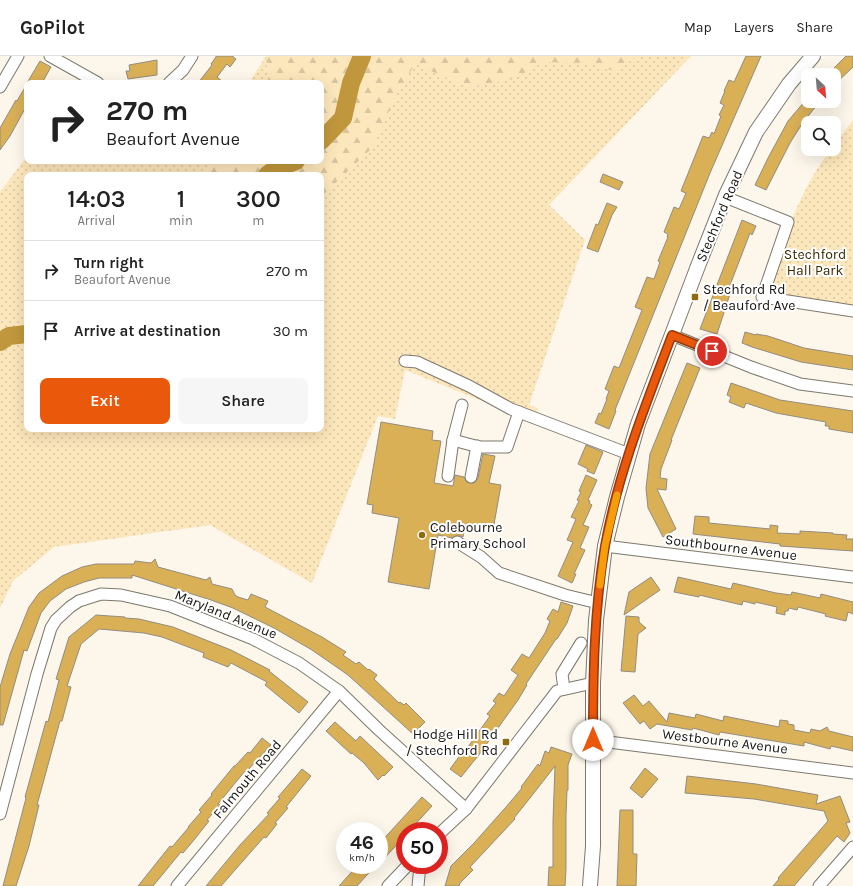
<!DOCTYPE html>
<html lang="en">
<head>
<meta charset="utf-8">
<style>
  body { margin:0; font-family:Karla,sans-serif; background:#f6f6f6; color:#222; height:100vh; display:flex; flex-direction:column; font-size:15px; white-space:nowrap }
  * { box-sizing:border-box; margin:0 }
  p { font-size:13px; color:#767676 }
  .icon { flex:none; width:22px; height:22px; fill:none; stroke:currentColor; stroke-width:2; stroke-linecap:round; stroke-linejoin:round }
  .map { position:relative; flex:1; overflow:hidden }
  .panel { position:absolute; left:24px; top:116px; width:300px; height:260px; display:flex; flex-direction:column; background:#fff; border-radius:8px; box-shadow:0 4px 16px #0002 }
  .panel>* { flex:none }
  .top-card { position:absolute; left:24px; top:24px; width:300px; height:84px; border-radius:8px; box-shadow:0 4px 16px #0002; background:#fff; color:#222; overflow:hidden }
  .needle { width:26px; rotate:154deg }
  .controls { position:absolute; left:801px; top:12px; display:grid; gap:8px }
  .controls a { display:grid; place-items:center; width:40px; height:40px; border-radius:8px; background:#fff; box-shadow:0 4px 16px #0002; font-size:20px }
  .speed { position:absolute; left:336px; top:766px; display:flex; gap:8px; font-size:20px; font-weight:700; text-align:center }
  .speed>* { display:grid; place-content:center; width:52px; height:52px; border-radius:50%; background:#fff; box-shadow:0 4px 16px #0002; line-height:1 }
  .speed small { font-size:10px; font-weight:400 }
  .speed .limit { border:6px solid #d22; background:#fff; color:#111 }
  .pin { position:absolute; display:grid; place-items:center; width:34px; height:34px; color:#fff; margin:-17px; border:2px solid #fff; border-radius:50%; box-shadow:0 1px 4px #0007 }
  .me { position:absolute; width:44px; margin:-22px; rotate:0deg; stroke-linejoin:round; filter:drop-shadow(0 0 3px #0008) }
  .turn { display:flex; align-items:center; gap:14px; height:84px; padding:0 16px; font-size:18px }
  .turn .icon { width:52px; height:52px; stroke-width:2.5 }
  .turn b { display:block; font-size:28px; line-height:34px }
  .eta { display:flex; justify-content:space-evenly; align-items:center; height:68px; text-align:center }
  .eta b { font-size:24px; font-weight:600; line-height:28px }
  .button { display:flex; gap:8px; margin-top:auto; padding:8px 16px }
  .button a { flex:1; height:46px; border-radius:8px; background:#ea580c; color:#fff; font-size:16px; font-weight:600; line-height:46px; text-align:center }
  .button a+a { background:#f6f6f6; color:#222 }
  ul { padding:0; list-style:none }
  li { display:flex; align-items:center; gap:12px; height:60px; padding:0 16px; border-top:1px solid #e0e0e0 }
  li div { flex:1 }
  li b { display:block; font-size:15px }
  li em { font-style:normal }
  header { display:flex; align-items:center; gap:24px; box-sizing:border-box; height:56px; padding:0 20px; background:#fff; border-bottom:1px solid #e0e0e0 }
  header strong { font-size:19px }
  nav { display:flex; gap:22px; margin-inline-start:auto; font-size:14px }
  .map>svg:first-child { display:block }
</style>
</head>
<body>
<header>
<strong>GoPilot</strong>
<nav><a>Map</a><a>Layers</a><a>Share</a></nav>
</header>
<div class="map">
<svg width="853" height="830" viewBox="0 0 853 830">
  <defs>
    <pattern id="grass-dots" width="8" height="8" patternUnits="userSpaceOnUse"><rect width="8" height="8" fill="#fce6bb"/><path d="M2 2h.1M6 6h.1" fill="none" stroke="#d7c4a0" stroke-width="1.8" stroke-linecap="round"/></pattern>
    <pattern id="forest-firs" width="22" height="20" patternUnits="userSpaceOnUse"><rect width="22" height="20" fill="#fce6bb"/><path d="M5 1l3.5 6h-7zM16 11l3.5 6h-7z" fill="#d7c4a0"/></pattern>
  </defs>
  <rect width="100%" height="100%" fill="#fdf7eb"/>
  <g fill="url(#grass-dots)" fill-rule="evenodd">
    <path d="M266 0H691L549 149 585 184 529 349 538 352 535 361 512 357 405 314 395 363 378 360 312 527 210 469 54 491 13 525 0 552V136L27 100V105H321V27H249ZM27 119H321V373H27Z"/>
    <path d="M853 64V250L775 240 767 230C784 183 800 133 831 93H834V89Z"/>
  </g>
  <polygon fill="url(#forest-firs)" points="266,0 638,0 614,15 589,7 544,6 514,23 468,31 415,8 394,43 374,90 321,141 321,119 195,119 218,105 321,105 321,27 268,27"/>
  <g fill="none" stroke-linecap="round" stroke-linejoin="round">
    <g stroke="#c0973c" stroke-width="18">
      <polyline points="321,85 343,62 351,27 362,0"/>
      <polyline points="267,119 275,113 296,105"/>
      <polyline points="0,286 9,280 27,278"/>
    </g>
  </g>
  <g fill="#dab057" stroke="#928c81">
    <polygon points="216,0 233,0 233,1 236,3 230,11 227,8 217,21 224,27 198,27 212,9 211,8 216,1"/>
    <polygon points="746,0 761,0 710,117 615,354 616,355 609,373 595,367 599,357 601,358 607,343 606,343 609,335 605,333 614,310 619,312 642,254 635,251 647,221 654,223 660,206 658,205 668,181 667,181 668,178 664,176 674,151 679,153 686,137 681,135 703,80 709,82 712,76 714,78 721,60 719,59 724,49 720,47 725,35 724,35 729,24 734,26"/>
    <polygon points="846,0 853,0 853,11 834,29 834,19 827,19"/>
    <polygon points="157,4 157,19 128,23 126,15 130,15 129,9"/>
    <polygon points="40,5 51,11 42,27 27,27"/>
    <polygon points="27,28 27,49 10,80 0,94 0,72 16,44 17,45"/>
    <polygon points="805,45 820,45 802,68 790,87 766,134 755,129 768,102 788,65"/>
    <polygon points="603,118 623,126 619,134 600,126"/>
    <polygon points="607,147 617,151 612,159 598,196 587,192 596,168 598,169"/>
    <polygon points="742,164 756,170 752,179 750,177 727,237 730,238 717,278 700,273"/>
    <polygon points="745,276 756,279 756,278 768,280 804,292 853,300 853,314 801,306 752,291 742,287"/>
    <polygon points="687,307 700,312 671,384 672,384 661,413 660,422 667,423 666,434 657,433 676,473 663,481 648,452 646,432 650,398"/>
    <polygon points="731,327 780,344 853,355 853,377 829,373 829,370 825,370 826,366 776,357 746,347 744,352 729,346 731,341 727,339"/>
    <polygon points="381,366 433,375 432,384 441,385 434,427 453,430 455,419 464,421 467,426 474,427 478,422 483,398 495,400 489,427 501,429 493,474 465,469 463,481 458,479 452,482 438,479 429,533 388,526 399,462 372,457 373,449 367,448"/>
    <polygon points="586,389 603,396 594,418 587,415 588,413 578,408"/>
    <polygon points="586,419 597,424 588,444 590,445 589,447 592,449 583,469 589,471 580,492 585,494 574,518 576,518 572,527 558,520 573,486 567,484 576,463 571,461 579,445 577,444 581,436 579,435"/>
    <polygon points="695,460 709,461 709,467 770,473 770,469 778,470 777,477 800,478 800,475 833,477 833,478 847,479 846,483 853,483 853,495 780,490 780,488 693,478"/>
    <polygon points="155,503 158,511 206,524 210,521 212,528 232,533 235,539 238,541 248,544 251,538 268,545 265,551 322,581 346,596 343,599 356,608 359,606 368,614 369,613 377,619 374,623 399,647 400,646 404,649 406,647 425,666 413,678 348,619 312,594 274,572 233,552 211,544 132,519 132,522 99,522 84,526 66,533 50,545 41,557 27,595 24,594 3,669 0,669 0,631 10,598 29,551 39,537 62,520 82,511 96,508 134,508 135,505 151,507"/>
    <polygon points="651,521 660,534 624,559 629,536"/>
    <polygon points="678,521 731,533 733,527 776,537 791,539 792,536 820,542 821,538 853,546 853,558 848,556 846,565 825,560 826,558 798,551 797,554 789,552 788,555 785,555 785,559 776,557 777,551 755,546 755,548 743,545 742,549 699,539 699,541 674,536"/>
    <polygon points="561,546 573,550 567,567 557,583 556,583 526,628 527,629 518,644 478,700 461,721 450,713 464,694 465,695 490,660 487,658 496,647 493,645 499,637 504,640 518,619 511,614 522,598 529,602 545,577 550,565 547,563 553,553 558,556"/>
    <polygon points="96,559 125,561 125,562 139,563 173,571 231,594 270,614 269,615 308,646 299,657 265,629 267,626 231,607 228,611 203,601 204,597 162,581 144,577 99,573 81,588 67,630 71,631 62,665 60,665 37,749 39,749 29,790 16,830 3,830 26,742 25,741 46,665 48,666 59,624 56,623 69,581"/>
    <polygon points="626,560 639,561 639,566 646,572 638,578 635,616 621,615"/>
    <polygon points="634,639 643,650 649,645 667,666 669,657 695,662 696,658 723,665 724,660 779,671 780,664 788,665 788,668 794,669 794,674 810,677 811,673 820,675 827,671 829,675 853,681 853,695 831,690 830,693 804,686 804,690 720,676 719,679 693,672 692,674 657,668 650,673 644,665 640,668 623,647"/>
    <polygon points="335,666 356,685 360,680 393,711 384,720 383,719 378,724 364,707 352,697 351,698 326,675"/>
    <polygon points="262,682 271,689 246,716 245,715 231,732 218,748 220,749 207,764 209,765 194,784 183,797 181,796 153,830 138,830 170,790 172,791 189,771 188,771 201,756 199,754 212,739 211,738 234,710 235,710 248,696 250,697"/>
    <polygon points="551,691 572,698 568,709 568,734 567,734 566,758 566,813 565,830 548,830 549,811 553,811 553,765 555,710 530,742 514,762 515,763 470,811 473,814 460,827 459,830 445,830 451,810 474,787 506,751 522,732 521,731 538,708 540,710 545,695 549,697"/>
    <polygon points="645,712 658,723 642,742 630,732"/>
    <polygon points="302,713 311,720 286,751 288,752 275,767 277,768 266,782 264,781 221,830 206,830 240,789 269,758 267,757 280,742 278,741"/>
    <polygon points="687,720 756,728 818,739 816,748 840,740 850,766 846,767 850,777 844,786 837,780 794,830 773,830 779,823 778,822 828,765 824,755 754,743 685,737"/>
    <polygon points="422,741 432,750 409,775 405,775 405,780 379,808 379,788"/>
    <polygon points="620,754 633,754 633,798 637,798 636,830 617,830"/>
    <polygon points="358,809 376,809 357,830 339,830"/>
  </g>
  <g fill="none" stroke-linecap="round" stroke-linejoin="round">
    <g stroke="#7d786d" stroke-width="13">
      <g id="minor">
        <polyline points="50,0 98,27"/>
        <polyline points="169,27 183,14 192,0"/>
        <polyline points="0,31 18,0"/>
        <polyline points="725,141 788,166 764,236"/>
        <polyline points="762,241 853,255"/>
        <polyline points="672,279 751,311 800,328 853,335"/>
        <polyline points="405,305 417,306 469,330 511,353 629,398"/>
        <polyline points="462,349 453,384 479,391 507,391 519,356"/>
        <polyline points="448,420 453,384"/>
        <polyline points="471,421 477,390"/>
        <polyline points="457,486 481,501 499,517 565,539 598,547"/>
        <polyline points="605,490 853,521"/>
        <polyline points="564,633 562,618 581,587"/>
        <polyline points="593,684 853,717"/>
        <polyline points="0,758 37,618 51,572 56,564 70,551 79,545 101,538 121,539 170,550 253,583 299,607 339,635 379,674 466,753"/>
        <polyline points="439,778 466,753 557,635 593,627"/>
        <polyline points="177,830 339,635"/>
        <polyline points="388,830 408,809"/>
        <polyline points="418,830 420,809"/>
        <polyline points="819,830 853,791"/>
      </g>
    </g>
    <g stroke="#7d786d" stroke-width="16">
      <polyline id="major" points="590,830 593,790 593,627 596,564 605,490 617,441 638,368 698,210 726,139 756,76 789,28 813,0"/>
    </g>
    <use href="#minor" stroke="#fff" stroke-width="11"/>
    <use href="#major" stroke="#fff" stroke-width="14"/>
  </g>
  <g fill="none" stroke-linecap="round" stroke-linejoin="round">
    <g stroke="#983908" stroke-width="10">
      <path id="route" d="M593 684C593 619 594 554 605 490 618 417 646 348 672 279L712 295"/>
    </g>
    <use href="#route" stroke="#ea580c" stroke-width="7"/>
    <polyline stroke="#f59e0b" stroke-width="7" points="600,529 605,490 617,439"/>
  </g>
  <g fill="#8f6b0f" stroke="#fff" stroke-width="1.5">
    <rect x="691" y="237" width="8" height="8" rx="2"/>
    <circle cx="422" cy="479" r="4"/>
    <rect x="502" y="682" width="8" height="8" rx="2"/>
  </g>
  <g text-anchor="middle" stroke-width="4" stroke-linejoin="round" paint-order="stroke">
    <g font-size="14" fill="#161410" stroke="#fff">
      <text transform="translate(719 160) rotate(-67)" y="5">Stechford Road</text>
      <text transform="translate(731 491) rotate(7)" y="5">Southbourne Avenue</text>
      <text transform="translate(226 558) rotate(22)" y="5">Maryland Avenue</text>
      <text transform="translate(725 685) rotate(7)" y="5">Westbourne Avenue</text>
      <text transform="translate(247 723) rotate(-50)" y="5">Falmouth Road</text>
    </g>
    <g font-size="14" fill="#3a2901" stroke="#fff">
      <text x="815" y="203">Stechford<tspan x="815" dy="16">Hall Park</tspan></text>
    </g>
    <g font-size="14" fill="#161410" stroke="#fff" text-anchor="start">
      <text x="703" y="238">Stechford Rd<tspan x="703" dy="16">/ Beauford Ave</tspan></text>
      <text x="430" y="476">Colebourne<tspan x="430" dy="16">Primary School</tspan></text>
      <text x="498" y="683" text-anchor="end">Hodge Hill Rd<tspan x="498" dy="16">/ Stechford Rd</tspan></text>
    </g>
  </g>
</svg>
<div class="controls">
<a><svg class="needle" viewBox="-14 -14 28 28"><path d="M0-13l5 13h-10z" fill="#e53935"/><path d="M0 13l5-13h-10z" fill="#767676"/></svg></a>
<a><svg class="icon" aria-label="search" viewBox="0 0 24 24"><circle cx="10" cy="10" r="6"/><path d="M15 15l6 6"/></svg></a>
</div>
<div class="speed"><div>46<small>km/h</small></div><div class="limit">50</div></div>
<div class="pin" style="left:712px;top:295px;background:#d93025"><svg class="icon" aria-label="arrive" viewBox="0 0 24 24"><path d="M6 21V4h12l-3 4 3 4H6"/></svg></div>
<svg class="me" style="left:593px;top:684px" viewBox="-20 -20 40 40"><circle r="19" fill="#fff"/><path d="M0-13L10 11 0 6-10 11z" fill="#ea580c"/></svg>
<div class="top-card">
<div class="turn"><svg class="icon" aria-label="right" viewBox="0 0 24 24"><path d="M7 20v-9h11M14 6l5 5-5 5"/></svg><div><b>270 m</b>Beaufort Avenue</div></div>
</div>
<section class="panel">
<div class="eta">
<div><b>14:03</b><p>Arrival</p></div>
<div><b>1</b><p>min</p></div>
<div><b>300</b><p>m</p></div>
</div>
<ul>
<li><svg class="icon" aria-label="right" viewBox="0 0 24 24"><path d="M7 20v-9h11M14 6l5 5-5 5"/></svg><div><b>Turn right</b><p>Beaufort Avenue</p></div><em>270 m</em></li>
<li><svg class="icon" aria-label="arrive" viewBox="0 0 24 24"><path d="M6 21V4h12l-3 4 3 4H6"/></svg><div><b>Arrive at destination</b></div><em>30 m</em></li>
</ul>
<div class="button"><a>Exit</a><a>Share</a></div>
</section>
</div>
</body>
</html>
